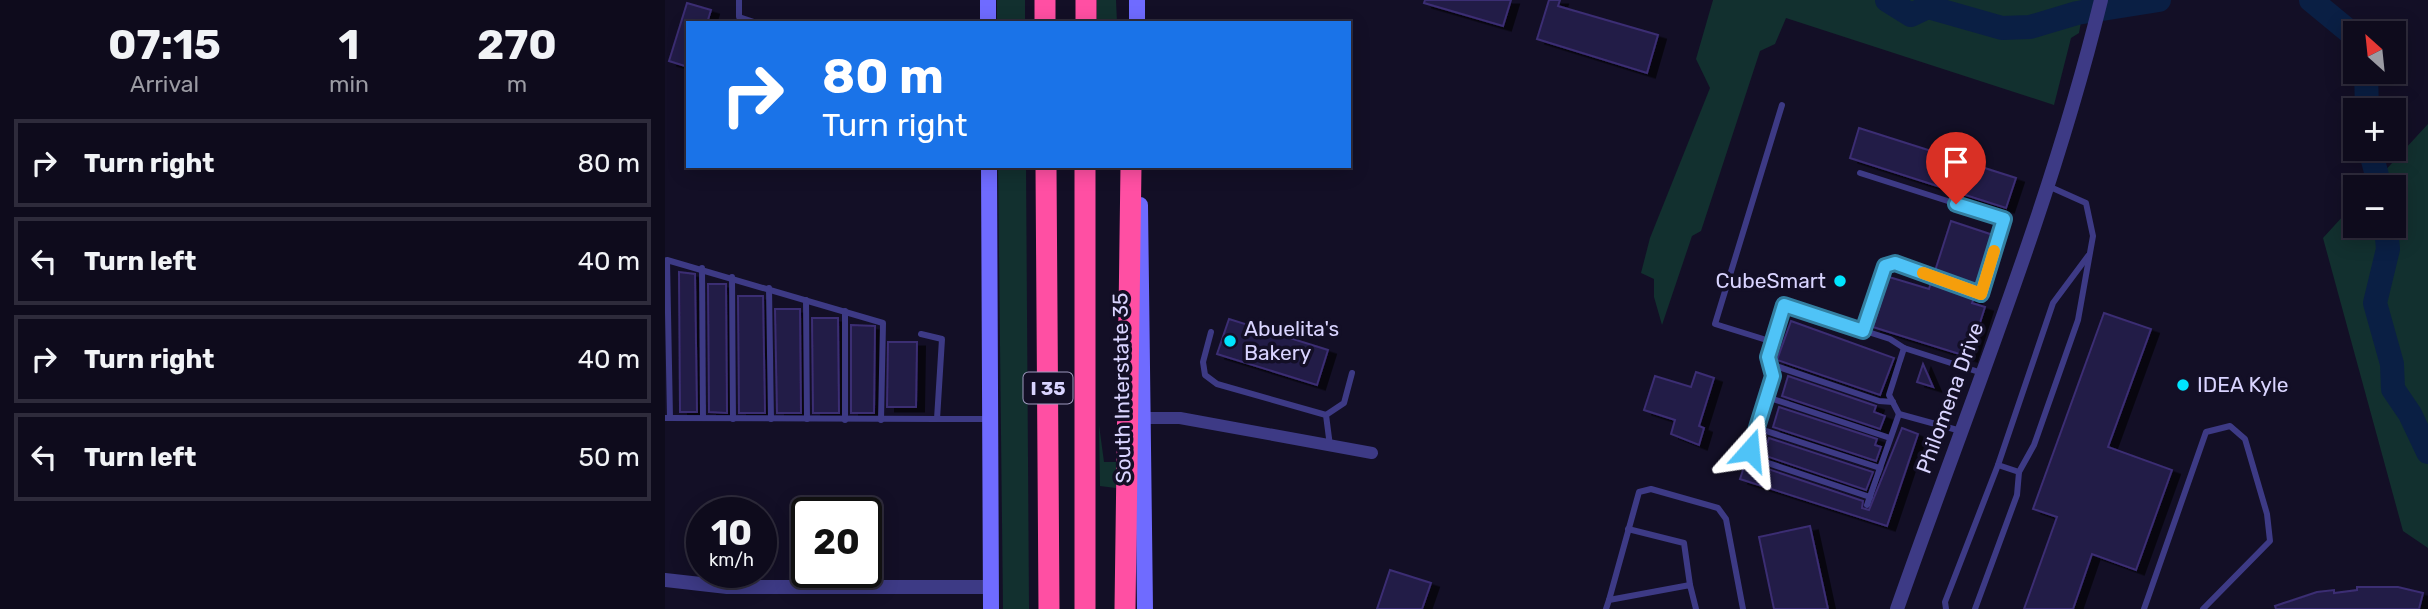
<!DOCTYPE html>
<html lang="en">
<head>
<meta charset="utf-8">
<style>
  body { margin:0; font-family:Rubik,sans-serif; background:#171425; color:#f1f3f6; height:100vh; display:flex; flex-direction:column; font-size:26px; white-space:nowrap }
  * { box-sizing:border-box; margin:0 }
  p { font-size:23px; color:#9b9ba3 }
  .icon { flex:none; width:38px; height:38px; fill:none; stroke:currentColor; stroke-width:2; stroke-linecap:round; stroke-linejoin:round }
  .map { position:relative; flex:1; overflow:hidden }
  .sheet { display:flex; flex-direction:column; background:#0e0b1c; width:665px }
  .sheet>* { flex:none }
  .guide { position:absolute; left:21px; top:21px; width:665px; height:147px; border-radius:0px; box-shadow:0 4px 18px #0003,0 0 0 2px #2e2b3b; background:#1a73e8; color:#fff; overflow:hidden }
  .needle { width:46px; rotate:333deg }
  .tools { position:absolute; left:1678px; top:21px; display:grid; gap:14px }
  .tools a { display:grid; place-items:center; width:63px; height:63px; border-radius:0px; background:#0e0b1c; box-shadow:0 4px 18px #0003,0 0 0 2px #2e2b3b; font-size:35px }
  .speed { position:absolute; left:21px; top:497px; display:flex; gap:14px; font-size:35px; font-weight:700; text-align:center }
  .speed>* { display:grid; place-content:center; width:91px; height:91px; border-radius:50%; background:#0e0b1c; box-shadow:0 4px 18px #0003,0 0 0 2px #2e2b3b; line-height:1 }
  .speed small { font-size:18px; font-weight:400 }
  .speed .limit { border:4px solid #111; border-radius:10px; background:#fff; color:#111 }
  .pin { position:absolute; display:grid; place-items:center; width:60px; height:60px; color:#fff; margin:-72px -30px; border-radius:50% 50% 50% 0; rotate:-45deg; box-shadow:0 0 7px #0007 }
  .pin .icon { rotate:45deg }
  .me { position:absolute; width:77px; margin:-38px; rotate:18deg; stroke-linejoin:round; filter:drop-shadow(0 0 5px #0008) }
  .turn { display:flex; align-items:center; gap:24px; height:147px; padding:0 21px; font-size:32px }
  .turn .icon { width:91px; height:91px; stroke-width:2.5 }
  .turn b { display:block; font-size:49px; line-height:60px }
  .eta { display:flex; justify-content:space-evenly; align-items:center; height:119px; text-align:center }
  .eta b { font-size:42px; font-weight:700; line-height:49px }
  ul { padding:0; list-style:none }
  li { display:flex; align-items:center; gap:21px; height:88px; margin:0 14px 10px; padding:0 7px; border:4px solid #2e2b3b; border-radius:0px }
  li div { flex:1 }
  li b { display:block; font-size:26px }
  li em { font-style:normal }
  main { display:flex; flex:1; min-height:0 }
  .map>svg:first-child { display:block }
</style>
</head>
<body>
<main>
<section class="sheet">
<div class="eta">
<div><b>07:15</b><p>Arrival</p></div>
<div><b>1</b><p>min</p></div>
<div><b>270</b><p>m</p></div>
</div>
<ul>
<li><svg class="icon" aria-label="right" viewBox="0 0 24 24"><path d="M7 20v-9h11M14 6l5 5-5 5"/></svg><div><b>Turn right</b></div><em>80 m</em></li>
<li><svg class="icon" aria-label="left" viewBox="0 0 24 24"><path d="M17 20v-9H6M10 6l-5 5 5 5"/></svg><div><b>Turn left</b></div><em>40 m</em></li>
<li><svg class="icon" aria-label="right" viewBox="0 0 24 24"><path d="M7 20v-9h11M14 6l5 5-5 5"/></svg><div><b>Turn right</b></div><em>40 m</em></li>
<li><svg class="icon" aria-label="left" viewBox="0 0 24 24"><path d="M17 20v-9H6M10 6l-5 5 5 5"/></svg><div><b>Turn left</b></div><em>50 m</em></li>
</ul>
</section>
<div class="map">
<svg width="1763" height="609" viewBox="0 0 1763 609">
  <defs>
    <filter id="shadow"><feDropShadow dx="8" dy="4.5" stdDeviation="0" flood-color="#0009"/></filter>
  </defs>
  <rect width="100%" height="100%" fill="#130f26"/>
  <g fill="#12302f">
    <rect x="332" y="0" width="28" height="23"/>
    <polygon points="432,0 451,0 452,23 432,23"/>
    <polygon points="1048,0 1420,0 1414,33 1406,38 1389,105 1121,18 1110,44 1095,51 1036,231 1027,236 997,325 989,297 989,279 976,273 985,238 1045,88 1031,59"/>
    <polygon points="1763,124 1763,548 1738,531 1658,238 1690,203 1690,226 1729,226 1729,187 1705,187"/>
    <polygon points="333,166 361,166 364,609 338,609"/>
    <polygon points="434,425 439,462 452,462 451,488 435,486"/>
  </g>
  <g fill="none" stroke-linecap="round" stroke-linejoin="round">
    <g stroke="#0a1f44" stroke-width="24">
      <polyline points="1222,0 1246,15 1263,7 1337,28 1365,27 1412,13 1494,0"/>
      <polyline points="1646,0 1686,33 1690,45"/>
      <polyline points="1701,72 1702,110"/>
      <polyline points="1705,149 1715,187"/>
      <polyline points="1721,226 1723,249 1710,303 1727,364 1728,389 1745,414 1763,452"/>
    </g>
  </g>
  <g fill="#241b47" stroke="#3b2d73" stroke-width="2" filter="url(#shadow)">
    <polygon points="760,0 846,0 838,26 759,3"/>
    <polygon points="884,0 895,0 893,6 993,35 982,73 872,39"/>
    <polygon points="22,3 46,10 42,23 23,23 23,67 4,61"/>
    <polygon points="1194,128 1351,178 1341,208 1185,158"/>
    <polygon points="1286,221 1328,235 1312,287 1270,271"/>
    <polygon points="14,272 30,274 32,412 15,412"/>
    <polygon points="1224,277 1264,289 1266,282 1309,298 1307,303 1320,307 1304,357 1208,327"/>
    <polygon points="43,284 61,284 62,413 44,412"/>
    <polygon points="73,296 98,296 100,413 74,413"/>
    <polygon points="110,309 135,309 136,413 112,413"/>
    <polygon points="1439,313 1486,329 1443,447 1507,470 1471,570 1427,554 1408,609 1359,609 1392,517 1368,509"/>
    <polygon points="147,318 173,318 174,413 148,413"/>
    <polygon points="564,319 663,350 652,385 552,354"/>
    <polygon points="1126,321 1229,358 1215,395 1112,360"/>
    <polygon points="186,325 210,326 209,413 186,413"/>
    <polygon points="223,342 252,342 251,407 222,407"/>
    <polygon points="1258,364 1268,387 1252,382"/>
    <polygon points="1031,372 1049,378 1034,426 1039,428 1034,445 1006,434 1010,420 979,410 990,376 1026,387"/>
    <polygon points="1123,376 1211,406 1209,412 1220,416 1215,429 1117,396"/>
    <polygon points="1114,407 1212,439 1210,445 1216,447 1211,461 1108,427"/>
    <polygon points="1237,428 1253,434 1222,526 1075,479 1079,467 1092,472 1094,466 1198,501 1197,508 1204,510"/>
    <polygon points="1104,438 1208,472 1201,490 1098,455"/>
    <polygon points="1145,526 1163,609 1109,609 1094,537"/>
    <polygon points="725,570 766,583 757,609 712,609"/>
    <polygon points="1692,587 1733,587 1758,593 1754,609 1611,609 1610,606 1652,592 1669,590 1669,593 1692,590"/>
  </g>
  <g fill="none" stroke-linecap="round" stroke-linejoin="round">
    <g stroke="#3d3a85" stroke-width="6">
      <polyline points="74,0 74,17 92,23"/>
      <polyline points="1195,173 1339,219 1316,294 1230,263 1220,266 1198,331"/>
      <polyline points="37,268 38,418"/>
      <polyline points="67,277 68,419"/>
      <polyline points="104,288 106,419"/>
      <polyline points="141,300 142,419"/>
      <polyline points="180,311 180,420"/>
      <polyline points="546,332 538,362 540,375 552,384 661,415 665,446"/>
      <polyline points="256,334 277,339 272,419 323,419"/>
      <polyline points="1108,342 1050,324 1117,105"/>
      <polyline points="1105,364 1214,401 1228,402"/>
      <polyline points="1102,397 1225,438"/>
      <polyline points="1234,414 1224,395 1239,348 1317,373"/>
      <polyline points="661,415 679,403 687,373"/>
      <polyline points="0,418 272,419"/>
      <polyline points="5,418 2,260 218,323 216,420"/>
      <polyline points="1092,428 1215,468"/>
      <polyline points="1333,465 1388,303 1423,256"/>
      <polyline points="1205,497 1088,458 1085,450 1109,376 1103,357 1119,305 1225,339 1239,348"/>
      <polyline points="1202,505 1234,414 1296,431"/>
      <polyline points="963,529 1019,543 1025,585"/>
      <polyline points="944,600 974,492 986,489 1053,508 1061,519 1078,609"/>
      <polyline points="941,609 944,600 1025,585 1031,609"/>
      <polyline points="1281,609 1280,602 1333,465 1354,472 1369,445 1413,320 1428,236 1421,203 1383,186"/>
      <polyline points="1310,609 1352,495 1354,472"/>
      <polyline points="1479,609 1541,432 1565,426 1580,439 1602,514 1605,541 1538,609"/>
    </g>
    <polyline stroke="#3d3a85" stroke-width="12" points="480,418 515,418 707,453"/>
    <g stroke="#3d3a85" stroke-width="14">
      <polyline points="0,580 62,587 326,587"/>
      <path d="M1232 609C1303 407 1385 208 1436 0"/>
    </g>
    <g stroke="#6f6bff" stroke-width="16">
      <polyline points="323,0 323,23"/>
      <polyline points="472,0 472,23"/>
      <polyline points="324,166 326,609"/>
      <polyline points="475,205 480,609"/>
    </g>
    <g stroke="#ff4fa3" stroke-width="21">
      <polyline points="380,0 380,23"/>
      <polyline points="421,23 421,0"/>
      <polyline points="381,166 384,609"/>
      <polyline points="420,609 420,166"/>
      <polyline points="460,609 466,166"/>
    </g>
  </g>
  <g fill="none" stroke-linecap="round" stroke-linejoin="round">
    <g stroke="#337fa1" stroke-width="18">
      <polyline id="route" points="1085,450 1108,376 1103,357 1119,305 1198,331 1220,266 1230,263 1316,294 1339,219 1291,204"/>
    </g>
    <use href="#route" stroke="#4fc3f7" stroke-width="12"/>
    <polyline stroke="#f59e0b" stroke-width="12" points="1258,273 1316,294 1329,251"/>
  </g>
  <g fill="#00e5ff" stroke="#130f26" stroke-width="2.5">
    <circle cx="1175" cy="281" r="7"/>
    <circle cx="565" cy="341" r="7"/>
    <circle cx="1518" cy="385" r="7"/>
  </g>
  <g text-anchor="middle" stroke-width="7" stroke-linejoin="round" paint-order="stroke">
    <rect fill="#130f26" stroke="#9e99be" stroke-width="2" x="358.5" y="372.5" width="49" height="31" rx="5"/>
    <g font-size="19" font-weight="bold" fill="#d9d4ff">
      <text x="383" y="395">I 35</text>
    </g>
    <g font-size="21" fill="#d9d4ff" stroke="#130f26" text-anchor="start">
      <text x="1161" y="288" text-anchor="end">CubeSmart</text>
      <text x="579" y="336">Abuelita's<tspan x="579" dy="24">Bakery</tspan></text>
      <text x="1532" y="392">IDEA Kyle</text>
    </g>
    <g font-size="21" fill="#d9d4ff" stroke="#130f26">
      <text transform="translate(457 388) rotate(-91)" y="7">South Interstate 35</text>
      <text transform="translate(1285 398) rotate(-70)" y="7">Philomena Drive</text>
    </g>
  </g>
</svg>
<div class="tools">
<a><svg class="needle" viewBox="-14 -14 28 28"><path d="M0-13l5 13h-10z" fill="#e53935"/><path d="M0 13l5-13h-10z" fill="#9b9ba3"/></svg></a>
<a>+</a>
<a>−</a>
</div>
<div class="speed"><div>10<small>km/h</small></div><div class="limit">20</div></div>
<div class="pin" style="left:1291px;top:204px;background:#d93025"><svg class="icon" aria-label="arrive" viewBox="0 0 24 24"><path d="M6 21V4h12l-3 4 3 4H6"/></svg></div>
<svg class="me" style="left:1085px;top:450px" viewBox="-20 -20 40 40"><path d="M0-17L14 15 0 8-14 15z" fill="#4fc3f7" stroke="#fff" stroke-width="4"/></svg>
<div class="guide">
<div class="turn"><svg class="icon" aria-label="right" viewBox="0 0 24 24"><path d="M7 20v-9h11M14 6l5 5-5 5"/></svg><div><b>80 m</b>Turn right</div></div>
</div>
</div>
</main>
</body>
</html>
